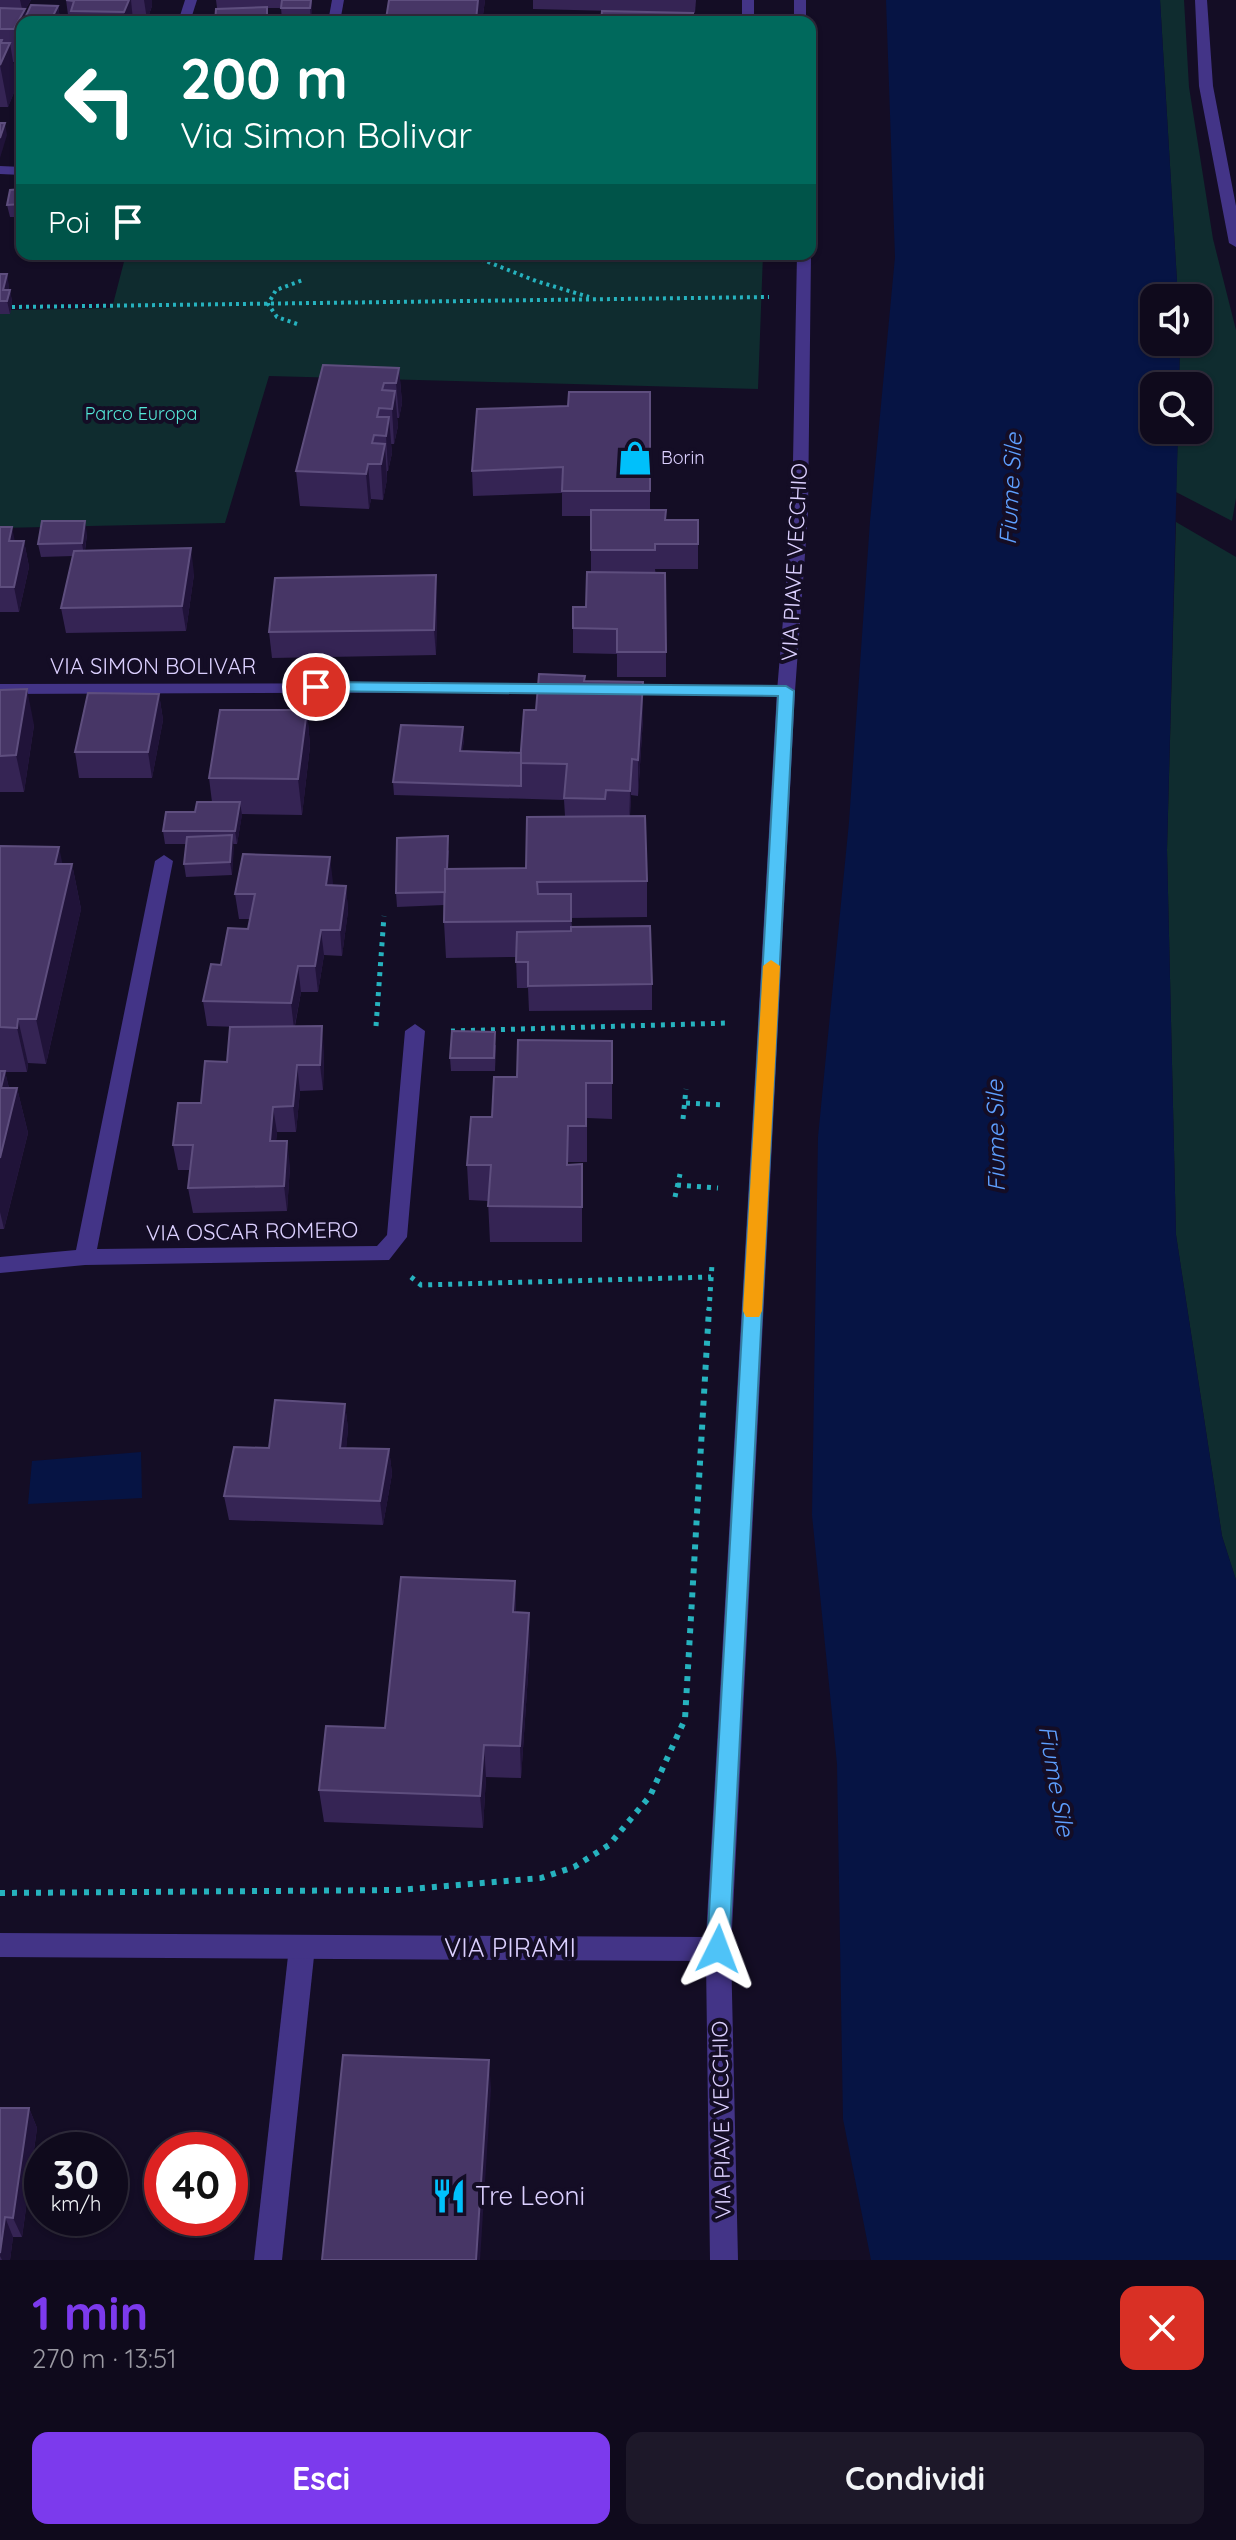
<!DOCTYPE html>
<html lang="it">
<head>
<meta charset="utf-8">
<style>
  body { margin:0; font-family:Quicksand,sans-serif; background:#1d1829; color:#f1f3f6; height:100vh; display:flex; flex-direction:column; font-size:30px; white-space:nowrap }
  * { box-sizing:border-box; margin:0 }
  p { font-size:26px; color:#9b9aa3 }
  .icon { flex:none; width:44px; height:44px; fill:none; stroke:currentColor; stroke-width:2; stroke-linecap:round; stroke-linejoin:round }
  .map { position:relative; height:2260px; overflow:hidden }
  .drawer { display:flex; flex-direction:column; background:#0f0a1c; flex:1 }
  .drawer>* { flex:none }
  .hud { position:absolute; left:16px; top:16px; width:800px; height:244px; border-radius:16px; box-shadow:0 2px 6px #0004,0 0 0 2px #2f2b3b; background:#00695c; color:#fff; overflow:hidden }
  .fabs { position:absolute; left:1140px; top:284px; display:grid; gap:16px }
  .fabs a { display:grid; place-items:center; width:72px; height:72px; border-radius:16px; background:#0f0a1c; box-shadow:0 2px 6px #0004,0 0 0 2px #2f2b3b; font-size:40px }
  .speed { position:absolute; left:24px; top:2132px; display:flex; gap:16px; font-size:40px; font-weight:700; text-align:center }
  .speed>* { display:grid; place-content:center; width:104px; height:104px; border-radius:50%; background:#0f0a1c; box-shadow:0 2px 6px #0004,0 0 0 2px #2f2b3b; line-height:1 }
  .speed small { font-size:20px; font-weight:400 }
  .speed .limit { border:12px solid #d22; background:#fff; color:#111 }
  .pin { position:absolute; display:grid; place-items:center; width:68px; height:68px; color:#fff; margin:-34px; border:4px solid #fff; border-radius:50%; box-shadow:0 2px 8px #0007 }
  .me { position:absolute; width:88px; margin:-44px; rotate:3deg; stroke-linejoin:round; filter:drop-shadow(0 0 6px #0008) }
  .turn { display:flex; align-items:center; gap:28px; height:168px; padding:0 32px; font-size:36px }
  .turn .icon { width:104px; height:104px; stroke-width:2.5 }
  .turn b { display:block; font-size:56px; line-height:68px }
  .then { display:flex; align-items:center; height:76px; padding:0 32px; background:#0003; gap:16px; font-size:30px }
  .round { display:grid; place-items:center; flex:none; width:84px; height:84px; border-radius:16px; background:#1d1829 }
  .summary { display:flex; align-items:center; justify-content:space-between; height:136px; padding:0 32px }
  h1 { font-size:48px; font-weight:700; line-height:60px; color:#7c3aed }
  .cta { display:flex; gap:16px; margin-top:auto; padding:16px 32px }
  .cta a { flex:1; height:92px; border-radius:16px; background:#7c3aed; color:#fff; font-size:32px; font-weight:700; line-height:92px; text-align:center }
  .cta a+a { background:#1d1829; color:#f1f3f6 }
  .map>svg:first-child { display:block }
</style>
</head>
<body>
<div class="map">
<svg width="1236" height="2260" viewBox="0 0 1236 2260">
  <rect width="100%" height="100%" fill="#140d25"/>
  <g fill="#0f2c2f">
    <polygon points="1160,0 1184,0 1189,87 1213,239 1236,330 1236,498 1232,521 1176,492 1178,430 1198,430 1198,386 1179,386 1180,342 1198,342 1198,298 1178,298"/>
    <polygon points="126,254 763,254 758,389 269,376 225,523 0,528 0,314 9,314 10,310 112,308"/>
    <polygon points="1176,522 1236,557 1236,1580 1222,1536 1176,1235 1167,850"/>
  </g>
  <g fill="#061444">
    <polygon points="886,0 1160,0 1178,298 1154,298 1154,342 1180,342 1179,386 1154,386 1154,430 1178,430 1167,850 1176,1235 1222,1536 1236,1580 1236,2260 871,2260 843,2119 837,1764 812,1515 818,1137 849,822 870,521 895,257"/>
    <polygon points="141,1452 142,1498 28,1504 32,1461"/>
  </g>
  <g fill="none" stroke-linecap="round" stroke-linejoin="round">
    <g stroke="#26b2be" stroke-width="4" stroke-dasharray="3 4" stroke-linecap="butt">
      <polyline points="468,254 536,281 589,297"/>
      <polyline points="12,307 769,297"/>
      <polyline points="297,324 277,317 268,304 276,290 303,280"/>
    </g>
    <g stroke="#26b2be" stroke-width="5" stroke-dasharray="4 6" stroke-linecap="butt">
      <polyline points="376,1026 384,916"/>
      <polyline points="451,1031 729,1023"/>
      <polyline points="686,1103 724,1105"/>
      <polyline points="683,1119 686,1089"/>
      <polyline points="677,1185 718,1188"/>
      <polyline points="675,1197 680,1174"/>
      <polyline points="411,1277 421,1285 711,1277"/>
      <polyline points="709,1311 712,1264"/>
    </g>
    <polyline stroke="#26b2be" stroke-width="6" stroke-dasharray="5 7" stroke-linecap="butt" points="0,1893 398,1890 541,1878 574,1867 609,1845 650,1796 685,1719 709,1309"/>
    <g fill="#433487" fill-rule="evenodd">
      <polygon points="332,0 344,0 340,22 328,22"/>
      <rect x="742" y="0" width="12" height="22"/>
    </g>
    <g fill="#433487" fill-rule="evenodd">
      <polygon points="185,0 197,0 190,22 178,22"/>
      <polygon points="1195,0 1207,0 1213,86 1236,206 1236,247 1229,243 1199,86"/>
      <polygon points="0,166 22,167 22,175 0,174"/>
      <polygon points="562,683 568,684 571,688 568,692 0,694 0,684"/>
      <polygon points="618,684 786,686 795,691 786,696 612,693 609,689 612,685"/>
      <polygon points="164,855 173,861 97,1249 377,1246 387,1235 405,1031 415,1024 425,1031 407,1237 389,1260 85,1265 0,1273 0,1257 76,1250 155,861"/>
      <polygon points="302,1935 311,1939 315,1947 282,2260 254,2260 289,1947 293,1939"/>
    </g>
    <g fill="#433487" fill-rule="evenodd">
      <rect x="794" y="0" width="12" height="22"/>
      <polygon points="810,252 811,254 808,513 795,691 731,1949 738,2260 710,2260 706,1961 0,1957 0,1933 706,1937 777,691 792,513 797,254"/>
    </g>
  </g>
  <g fill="#352454">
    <polygon points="0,0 31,0 25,10 26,16 58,6 60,18 22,22 20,63 13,62 17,85 8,107 0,107"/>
    <polygon points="66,0 152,0 152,6 147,20 133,20 133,22 69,22"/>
    <polygon points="216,0 312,0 311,20 282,20 281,8 267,8 268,22 215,22 257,8 217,8"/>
    <polygon points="389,0 485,0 482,22 386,22"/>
    <polygon points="533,0 696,0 695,13 533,9"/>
    <polygon points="22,189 22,217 10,217 7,205"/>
    <polygon points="0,274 7,274 9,290 10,290 12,302 10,314 0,314"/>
    <polygon points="323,365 399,368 402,403 399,418 397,418 398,426 394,444 391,444 392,453 388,471 387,471 387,479 383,500 371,499 369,509 300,506 296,471"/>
    <polygon points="650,392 650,510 698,544 698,569 655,569 666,652 666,677 617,677 617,654 573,653 573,607 586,607 591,572 591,516 562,516 562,493 473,496 472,471 568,406"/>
    <polygon points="0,527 15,541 24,541 29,567 19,612 0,612"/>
    <polygon points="87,534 85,551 194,574 186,631 66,633 61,608 73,556 41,557 38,544"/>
    <polygon points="437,600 436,655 272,658 269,632"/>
    <polygon points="585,681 643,682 643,718 638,796 631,795 630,816 647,881 647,917 571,918 572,927 652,984 652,1010 529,1011 528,988 517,988 516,957 446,958 444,922 444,905 397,907 396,893 449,850 448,869 526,868 565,816 564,800 394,795 393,782 464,740 462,751 521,753 536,710"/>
    <polygon points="0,690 34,725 24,792 0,792"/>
    <polygon points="159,694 163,720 152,778 79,778 75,752"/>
    <polygon points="307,710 310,746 302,815 242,814 237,844 233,844 232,875 186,877 184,864 186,844 165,844 163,831 212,802 209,778"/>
    <polygon points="0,846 63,864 72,864 81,909 46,1064 28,1063 27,1072 5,1072 9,1088 17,1088 28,1133 4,1229 0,1229"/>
    <polygon points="330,857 332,885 346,886 348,911 342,956 324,955 318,992 301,992 295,1026 324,1051 323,1090 300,1091 296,1132 277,1132 276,1141 290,1166 287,1211 193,1213 188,1188 190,1170 178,1170 173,1145 227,1062 240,1027 207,1026 203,1001 221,965 248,929 250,919 239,919 235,894"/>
    <polygon points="612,1041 612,1119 587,1118 587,1162 568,1162 568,1165 582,1164 582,1242 490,1242 488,1201 469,1200 467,1165 492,1117 517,1077"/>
    <polygon points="496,1045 495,1071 451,1071 450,1058"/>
    <polygon points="345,1404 348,1429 346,1448 389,1449 392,1474 383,1525 229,1520 224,1496 269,1448"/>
    <polygon points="515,1581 516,1612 530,1646 521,1778 486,1777 483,1828 324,1822 319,1790 385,1728"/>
    <polygon points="0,2108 29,2108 37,2128 22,2237 13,2237 10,2260 0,2260"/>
  </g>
  <g fill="#201339">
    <polygon points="20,0 31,0 25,10 27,22 22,22 22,58 20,63 14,29 23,13"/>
    <polygon points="129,0 131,0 133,20 133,22 125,22 124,12"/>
    <polygon points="144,0 152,0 152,6 147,20"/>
    <polygon points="311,0 312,9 311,20 310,8"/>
    <polygon points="478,0 485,0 482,22 476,22"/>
    <polygon points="58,6 60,18 58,22 50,22"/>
    <polygon points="2,40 5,55 10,43 17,85 8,107 0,65 1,43"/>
    <polygon points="5,123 7,135 0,158 0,138"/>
    <polygon points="7,274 9,287 6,303 3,290"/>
    <polygon points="10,290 12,302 10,314 7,301"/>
    <polygon points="399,368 402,403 399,418 396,383"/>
    <polygon points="395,391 398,426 394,444 392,409"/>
    <polygon points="389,417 392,453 388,471 386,436"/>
    <polygon points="385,444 387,479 383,500 381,464"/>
    <polygon points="368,464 371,499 369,509 366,474"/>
    <polygon points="85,521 87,534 84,556 82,543"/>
    <polygon points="12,527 17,552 9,541"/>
    <polygon points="24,541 29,567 19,612 14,587"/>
    <polygon points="191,548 194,574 186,631 182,606"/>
    <polygon points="436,575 437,600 436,655 434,630"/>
    <polygon points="643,682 643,718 638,796 638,760"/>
    <polygon points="27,689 34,725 24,792 16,755"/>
    <polygon points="159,694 163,720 152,778 148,752"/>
    <polygon points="307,710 310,746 302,815 298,779"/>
    <polygon points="463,727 464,740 461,765 460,751"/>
    <polygon points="632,759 631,795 629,827 630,791"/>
    <polygon points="240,802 242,815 237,844 235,831"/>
    <polygon points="232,835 234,848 232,875 230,862"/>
    <polygon points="59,847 67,886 72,864 81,909 46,1064 36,1019 55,864"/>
    <polygon points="330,857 333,883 329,910 326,885"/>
    <polygon points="346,886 348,911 342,956 340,930"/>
    <polygon points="321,930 324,955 318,992 315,966"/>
    <polygon points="298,966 301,992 294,1029 291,1003"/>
    <polygon points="18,1019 28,1063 27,1072 17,1028"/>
    <polygon points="322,1026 324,1051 323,1090 320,1065"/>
    <polygon points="297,1065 300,1091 296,1132 293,1106"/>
    <polygon points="5,1071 13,1106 17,1088 28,1133 4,1229 0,1212 0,1158 1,1088"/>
    <polygon points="273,1107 277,1132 274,1167 270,1141"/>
    <polygon points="287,1141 290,1166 287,1211 284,1186"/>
    <polygon points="345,1404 348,1429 344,1472 340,1448"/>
    <polygon points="389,1449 392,1474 383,1525 380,1501"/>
    <polygon points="515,1581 516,1614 513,1612"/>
    <polygon points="529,1613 530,1646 521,1778 520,1746"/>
    <polygon points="484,1745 486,1777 483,1828 480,1796"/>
    <polygon points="489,2060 491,2089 480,2260 476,2260"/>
    <polygon points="29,2108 37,2128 22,2237 13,2218"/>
    <polygon points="5,2217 13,2237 10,2260 2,2260 0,2256"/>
  </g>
  <g fill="#473666" stroke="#5e4e7e" stroke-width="2">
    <polygon points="66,0 129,0 124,12 71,11 74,1"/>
    <polygon points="282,0 311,0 310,8 281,8"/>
    <polygon points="389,0 478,0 476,20 386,19"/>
    <polygon points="31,5 58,6 50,22 27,22 26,16"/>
    <polygon points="267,7 267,18 263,18 263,22 215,22 216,9"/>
    <polygon points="0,8 25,9 14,29 0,29"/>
    <polygon points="602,11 693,13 693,22 601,22"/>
    <polygon points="0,40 2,40 1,43 10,43 0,65"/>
    <polygon points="0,123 5,123 0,138"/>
    <polygon points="22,189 22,204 7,205 10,190"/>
    <polygon points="0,274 7,274 3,290 10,290 7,301 0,301"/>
    <polygon points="323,365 399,368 396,383 384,383 382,390 395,391 392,409 379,408 377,417 389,417 386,436 374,435 372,443 385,444 381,464 368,464 366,474 296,471"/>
    <polygon points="569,392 650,392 650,491 562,491 563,467 472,471 477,409 568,406"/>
    <polygon points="591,510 666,510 665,520 698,520 698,544 655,544 655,550 591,550"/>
    <polygon points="42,521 85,521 82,543 38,544"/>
    <polygon points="0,527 12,527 9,541 24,541 14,587 0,587"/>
    <polygon points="191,548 182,606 61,608 74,551"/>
    <polygon points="587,572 665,573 666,652 617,652 617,629 573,628 573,607 586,607"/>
    <polygon points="436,575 434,630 269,632 275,578"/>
    <polygon points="539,674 585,676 584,681 643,682 638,760 632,759 630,791 606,790 605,799 564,798 567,764 520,763 524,710 536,710"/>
    <polygon points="27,689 16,755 0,756 0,690"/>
    <polygon points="88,693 159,694 148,752 75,752"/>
    <polygon points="220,710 307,710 298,779 209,778"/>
    <polygon points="401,725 463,727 460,751 521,753 521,786 393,782"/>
    <polygon points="197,802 240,802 235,831 163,831 166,812 195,812"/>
    <polygon points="645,816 647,881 537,882 538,894 571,894 571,921 444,922 445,869 526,868 527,817"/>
    <polygon points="232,835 230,862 184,864 187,837"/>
    <polygon points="448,836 447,869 445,869 445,892 396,893 397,838"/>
    <polygon points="0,846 59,847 55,864 72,864 36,1019 18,1019 17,1028 0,1027"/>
    <polygon points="243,854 330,857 326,885 346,886 340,930 321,930 315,966 298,966 291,1003 203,1001 211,964 221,965 228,928 248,929 255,894 235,894"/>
    <polygon points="650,926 652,984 528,986 528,962 516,962 517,932 571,931 571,927"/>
    <polygon points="322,1026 320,1065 297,1065 293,1106 273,1107 270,1141 287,1141 284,1186 188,1188 193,1145 173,1145 178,1103 201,1103 205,1061 227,1062 230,1027"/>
    <polygon points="452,1031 495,1032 494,1058 450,1058"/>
    <polygon points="518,1040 612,1041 612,1083 586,1083 586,1126 568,1126 567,1165 582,1164 582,1207 488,1206 491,1165 467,1165 471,1117 492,1117 494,1077 517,1077"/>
    <polygon points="0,1071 5,1071 1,1088 17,1088 0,1158"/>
    <polygon points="275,1400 345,1404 340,1448 389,1449 380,1501 224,1496 234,1447 269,1448"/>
    <polygon points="401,1577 515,1581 513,1612 529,1613 520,1746 484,1745 480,1796 319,1790 326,1726 385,1728"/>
    <polygon points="343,2055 489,2060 476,2260 322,2260"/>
    <polygon points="0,2108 29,2108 13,2218 5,2217 0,2253"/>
  </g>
  <polygon fill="#4fc3f7" stroke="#337fa1" stroke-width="2" points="316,682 786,686 794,691 729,1949 726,1956 718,1959 710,1956 707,1949 778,696 311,691 309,687"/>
  <polygon fill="#f59e0b" points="771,960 780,966 762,1311 759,1317 746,1317 743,1311 763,966"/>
  <defs>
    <g id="shop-bare" transform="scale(2.76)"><path d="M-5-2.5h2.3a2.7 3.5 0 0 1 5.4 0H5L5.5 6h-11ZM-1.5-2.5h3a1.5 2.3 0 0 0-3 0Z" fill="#00c0fb" stroke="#140d25" stroke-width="2.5" paint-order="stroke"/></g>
    <g id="restaurant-bare" transform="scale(2.76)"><path d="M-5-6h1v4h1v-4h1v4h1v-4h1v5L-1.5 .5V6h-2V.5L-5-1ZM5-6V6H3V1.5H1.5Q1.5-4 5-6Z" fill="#00c0fb" stroke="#140d25" stroke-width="2.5" paint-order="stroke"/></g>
  </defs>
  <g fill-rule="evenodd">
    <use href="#shop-bare" x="635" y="458"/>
    <use href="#restaurant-bare" x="449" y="2196"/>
  </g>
  <g text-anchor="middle" stroke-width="8" stroke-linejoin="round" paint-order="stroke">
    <g font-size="18" fill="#54e8d7" stroke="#140d25">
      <text x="141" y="420">Parco Europa</text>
    </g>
    <g font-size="18" fill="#dcd0ff" stroke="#140d25" text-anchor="start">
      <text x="661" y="464">Borin</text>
    </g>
    <g font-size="22" fill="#dcd0ff" stroke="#140d25">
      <text transform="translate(794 562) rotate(-87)" y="8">VIA PIAVE VECCHIO</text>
      <text x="153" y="674">VIA SIMON BOLIVAR</text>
      <text transform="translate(252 1231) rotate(-1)" y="8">VIA OSCAR ROMERO</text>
      <text transform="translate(721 2120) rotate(-91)" y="8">VIA PIAVE VECCHIO</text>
    </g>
    <g font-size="24" font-style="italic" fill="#5e9fff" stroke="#140d25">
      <text transform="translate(1011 489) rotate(-87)" y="8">Fiume Sile</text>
      <text transform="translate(996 1136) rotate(-91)" y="8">Fiume Sile</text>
      <text transform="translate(1056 1781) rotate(80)" y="8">Fiume Sile</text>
    </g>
    <g font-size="26" fill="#dcd0ff" stroke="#140d25">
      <text x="510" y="1957">VIA PIRAMI</text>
    </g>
    <g font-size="26" fill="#dcd0ff" stroke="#140d25" text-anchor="start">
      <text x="475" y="2205">Tre Leoni</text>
    </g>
  </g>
</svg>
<div class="fabs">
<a><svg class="icon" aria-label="sound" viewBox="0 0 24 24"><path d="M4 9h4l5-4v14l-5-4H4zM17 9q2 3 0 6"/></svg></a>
<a><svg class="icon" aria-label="search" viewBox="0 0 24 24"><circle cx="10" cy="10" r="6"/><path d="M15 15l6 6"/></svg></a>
</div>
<div class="speed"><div>30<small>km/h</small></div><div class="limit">40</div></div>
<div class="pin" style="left:316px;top:687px;background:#d93025"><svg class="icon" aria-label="arrive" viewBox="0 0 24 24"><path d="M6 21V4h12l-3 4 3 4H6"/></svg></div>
<svg class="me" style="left:718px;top:1949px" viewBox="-20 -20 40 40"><path d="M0-17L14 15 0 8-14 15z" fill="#4fc3f7" stroke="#fff" stroke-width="4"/></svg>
<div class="hud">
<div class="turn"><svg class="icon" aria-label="left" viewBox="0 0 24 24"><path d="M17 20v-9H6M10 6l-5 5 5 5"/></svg><div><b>200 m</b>Via Simon Bolivar</div></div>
<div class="then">Poi<svg class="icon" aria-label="arrive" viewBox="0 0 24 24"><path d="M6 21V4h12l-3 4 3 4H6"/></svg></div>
</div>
</div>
<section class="drawer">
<div class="summary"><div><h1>1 min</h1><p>270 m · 13:51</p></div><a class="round" style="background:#d93025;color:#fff"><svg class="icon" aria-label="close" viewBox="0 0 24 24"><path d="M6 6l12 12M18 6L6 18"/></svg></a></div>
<div class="cta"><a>Esci</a><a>Condividi</a></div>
</section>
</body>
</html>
